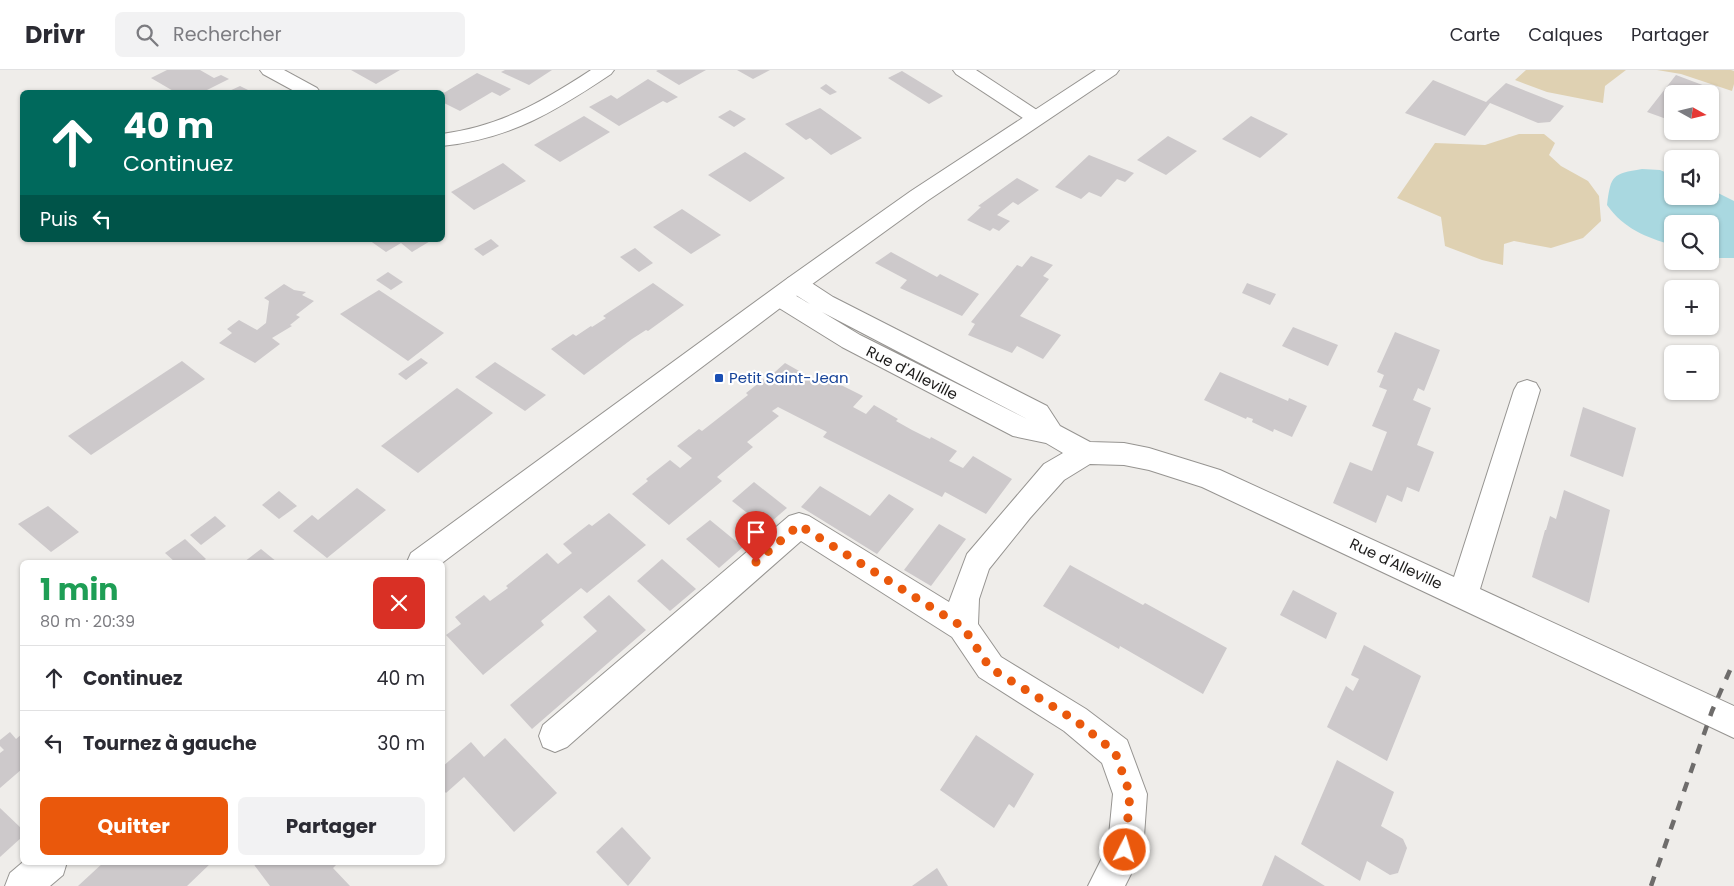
<!DOCTYPE html>
<html lang="fr">
<head>
<meta charset="utf-8">
<style>
  body { margin:0; font-family:Poppins,sans-serif; background:#f2f2f3; color:#2b2b33; height:100vh; display:flex; flex-direction:column; font-size:19px; white-space:nowrap }
  * { box-sizing:border-box; margin:0 }
  p { font-size:16px; color:#7c7c81 }
  .icon { flex:none; width:28px; height:28px; fill:none; stroke:currentColor; stroke-width:2; stroke-linecap:round; stroke-linejoin:round }
  .map { position:relative; flex:1; overflow:hidden }
  .sheet { position:absolute; left:20px; top:490px; width:425px; height:305px; display:flex; flex-direction:column; background:#fff; border-radius:8px; box-shadow:0 1px 4px #0004 }
  .sheet>* { flex:none }
  .banner { position:absolute; left:20px; top:20px; width:425px; height:152px; border-radius:8px; box-shadow:0 1px 4px #0004; background:#00695c; color:#fff; overflow:hidden }
  .needle { width:32px; rotate:98deg }
  .tools { position:absolute; left:1664px; top:15px; display:grid; gap:10px }
  .tools a { display:grid; place-items:center; width:55px; height:55px; border-radius:8px; background:#fff; box-shadow:0 1px 4px #0004; font-size:25px }
  .pin { position:absolute; display:grid; place-items:center; width:42px; height:42px; color:#fff; margin:-51px -21px; border-radius:50% 50% 50% 0; rotate:-45deg; box-shadow:0 0 5px #0007 }
  .pin .icon { rotate:45deg }
  .me { position:absolute; width:55px; margin:-28px; rotate:5deg; stroke-linejoin:round; filter:drop-shadow(0 0 4px #0008) }
  .turn { display:flex; align-items:center; gap:18px; height:105px; padding:0 20px; font-size:22px }
  .turn .icon { width:65px; height:65px; stroke-width:2.5 }
  .turn b { display:block; font-size:35px; line-height:42px }
  .then { display:flex; align-items:center; height:48px; padding:0 20px; background:#0003; gap:10px; font-size:19px }
  .round { display:grid; place-items:center; flex:none; width:52px; height:52px; border-radius:8px; background:#f2f2f3 }
  .overview { display:flex; align-items:center; justify-content:space-between; height:85px; padding:0 20px }
  h1 { font-size:30px; font-weight:700; line-height:38px; color:#1e9e55 }
  .button { display:flex; gap:10px; margin-top:auto; padding:10px 20px }
  .button a { flex:1; height:58px; border-radius:8px; background:#ea580c; color:#fff; font-size:20px; font-weight:700; line-height:58px; text-align:center }
  .button a+a { background:#f2f2f3; color:#2b2b33 }
  ul { padding:0; list-style:none }
  li { display:flex; align-items:center; gap:15px; height:65px; padding:0 20px; border-top:1px solid #e1e1e2 }
  li div { flex:1 }
  li b { display:block; font-size:19px }
  li em { font-style:normal }
  header { display:flex; align-items:center; gap:30px; box-sizing:border-box; height:70px; padding:0 25px; background:#fff; border-bottom:1px solid #e1e1e2 }
  header strong { font-size:24px }
  nav { display:flex; gap:28px; margin-inline-start:auto; font-size:18px }
  .search { width:350px; height:45px; background:#f2f2f3; display:flex; align-items:center; gap:12px; box-sizing:border-box; padding:0 18px; border-radius:8px; color:#7c7c81; font-size:19px }
  .map>svg:first-child { display:block }
</style>
</head>
<body>
<header>
<strong>Drivr</strong>
<div class="search"><svg class="icon" aria-label="search" viewBox="0 0 24 24"><circle cx="10" cy="10" r="6"/><path d="M15 15l6 6"/></svg>Rechercher</div>
<nav><a>Carte</a><a>Calques</a><a>Partager</a></nav>
</header>
<div class="map">
<svg width="1734" height="816" viewBox="0 0 1734 816">
  <rect width="100%" height="100%" fill="#efedea"/>
  <g fill="#dfd1b2">
    <polygon points="1526,0 1626,0 1605,16 1603,33 1547,22 1515,10"/>
    <polygon points="1657,0 1731,0 1734,1 1734,14 1732,21 1681,4"/>
    <polygon points="1519,64 1544,64 1555,73 1549,85 1561,96 1588,111 1599,126 1601,151 1583,168 1551,178 1514,171 1504,174 1503,195 1482,190 1445,176 1441,147 1397,128 1435,73 1485,75"/>
  </g>
  <path fill="#a9d8e0" d="M1642 99 1660 100 1672 105V126H1710V119L1734 131V188H1718L1710 186V154H1672V175C1646 167 1624 159 1607 135 1611 105 1612 104 1642 99Z"/>
  <g fill="#cdc9cb">
    <polygon points="167,0 200,0 214,8 221,5 229,9 203,22 175,22 151,8"/>
    <polygon points="351,0 400,0 376,14"/>
    <polygon points="505,0 552,0 529,15 501,2"/>
    <polygon points="658,0 706,0 679,15 656,1"/>
    <polygon points="737,0 770,0 753,9"/>
    <polygon points="902,1 943,26 929,34 888,8"/>
    <polygon points="477,3 511,19 500,26 492,22 460,41 442,32 442,24"/>
    <polygon points="1676,5 1713,19 1708,24 1672,24 1672,51 1647,42"/>
    <polygon points="648,9 678,27 667,33 663,31 619,56 589,37 611,25 617,29"/>
    <polygon points="1433,10 1486,32 1506,13 1564,36 1550,52 1538,53 1490,33 1465,66 1405,43"/>
    <polygon points="826,14 837,22 830,25 820,18"/>
    <polygon points="240,16 252,22 227,22"/>
    <polygon points="820,38 862,68 831,85 810,68 806,70 785,54"/>
    <polygon points="730,40 746,49 734,57 718,47"/>
    <polygon points="584,46 610,62 560,92 534,75"/>
    <polygon points="1251,46 1288,64 1260,88 1222,69"/>
    <polygon points="1168,66 1197,81 1166,105 1137,90"/>
    <polygon points="745,82 785,108 750,132 708,105"/>
    <polygon points="1089,85 1134,103 1125,112 1117,109 1101,127 1089,122 1081,129 1055,117"/>
    <polygon points="503,93 526,111 474,140 451,122"/>
    <polygon points="1017,108 1039,120 1018,135 1013,132 997,145 1010,151 999,161 993,158 990,161 967,150 981,137 978,136"/>
    <polygon points="682,139 721,165 691,184 653,157"/>
    <polygon points="491,169 499,176 483,186 474,179"/>
    <polygon points="369,170 432,170 412,182 401,173 386,182"/>
    <polygon points="635,178 653,193 639,202 620,187"/>
    <polygon points="891,182 937,207 940,204 979,224 962,246 900,218 907,210 875,193"/>
    <polygon points="1031,186 1053,195 1043,206 1049,209 1020,246 1061,265 1043,289 1017,276 1012,283 968,265 975,254 971,252 1017,195 1022,197"/>
    <polygon points="388,202 403,212 391,220 376,210"/>
    <polygon points="653,213 684,235 648,261 646,260 632,269 584,305 551,279 573,264 576,266 591,256 592,257 606,248 603,246"/>
    <polygon points="1247,213 1276,224 1270,235 1242,223"/>
    <polygon points="284,214 294,220 306,222 302,225 314,231 296,245 300,247 290,255 292,256 272,268 280,274 255,293 219,273 232,263 227,259 239,250 257,260 266,253 269,231 264,228"/>
    <polygon points="379,220 444,263 408,291 340,244"/>
    <polygon points="1293,257 1338,275 1328,296 1282,276"/>
    <polygon points="1395,262 1440,280 1424,321 1418,318 1413,330 1431,338 1417,375 1434,382 1419,422 1407,417 1402,432 1387,425 1376,453 1333,433 1350,392 1372,401 1387,362 1372,356 1387,320 1379,317 1384,305 1377,302"/>
    <polygon points="421,288 428,293 406,310 398,304"/>
    <polygon points="182,291 205,309 91,385 68,366"/>
    <polygon points="495,292 546,325 525,341 475,307"/>
    <polygon points="785,293 822,314 827,308 863,326 853,337 866,344 874,335 898,349 896,351 912,360 930,369 931,367 957,381 949,391 963,398 973,386 1012,409 986,444 945,422 942,427 823,367 827,362 778,337 772,341 779,346 747,372 753,377 717,407 722,411 669,455 632,424 648,411 646,409 670,390 680,398 692,388 677,376 699,359 702,361 748,325 746,323 764,309 766,310"/>
    <polygon points="1220,302 1288,331 1289,328 1307,336 1292,367 1274,359 1273,362 1252,352 1253,349 1247,347 1246,349 1204,330"/>
    <polygon points="457,318 493,343 418,403 381,376"/>
    <polygon points="1583,337 1636,358 1623,407 1570,386"/>
    <polygon points="754,412 787,438 765,457 732,431"/>
    <polygon points="820,416 870,446 889,424 914,439 877,484 801,437"/>
    <polygon points="357,418 386,440 327,488 293,461 312,445 318,450"/>
    <polygon points="1564,420 1610,440 1589,533 1532,507 1545,460 1546,460 1550,446 1556,449"/>
    <polygon points="279,421 297,436 279,449 262,435"/>
    <polygon points="48,436 79,462 51,482 18,454"/>
    <polygon points="609,443 646,475 587,523 581,518 541,551 544,555 483,605 446,565 461,554 455,547 484,525 490,531 508,518 506,516 547,483 558,494 572,483 563,474 589,454 592,456"/>
    <polygon points="215,446 226,456 201,475 190,465"/>
    <polygon points="710,450 743,477 719,498 686,469"/>
    <polygon points="939,454 966,469 931,516 904,500"/>
    <polygon points="185,469 206,489 201,492 175,492 165,483"/>
    <polygon points="261,479 277,492 244,492"/>
    <polygon points="662,489 696,519 670,541 637,511"/>
    <polygon points="1070,495 1143,535 1145,533 1227,578 1203,624 1120,576 1119,579 1043,536"/>
    <polygon points="1293,520 1337,543 1326,569 1280,545"/>
    <polygon points="609,525 646,560 532,659 510,635 597,561 583,547"/>
    <polygon points="1364,575 1421,606 1387,691 1327,657 1346,616 1353,621 1359,609 1351,605"/>
    <polygon points="10,662 16,669 22,664 22,699 0,718 0,683 4,680 0,676 0,670"/>
    <polygon points="976,665 1034,704 1014,738 1009,734 994,758 940,720"/>
    <polygon points="505,668 557,723 514,762 464,707 446,723 442,719 442,697 471,672 484,687"/>
    <polygon points="1337,690 1394,722 1381,756 1403,769 1407,778 1398,803 1390,805 1367,791 1360,811 1301,774"/>
    <polygon points="0,738 22,759 22,767 0,787"/>
    <polygon points="622,757 651,788 628,816 596,782"/>
    <polygon points="1275,785 1325,816 1262,816"/>
    <polygon points="104,792 212,792 187,816 78,816"/>
    <polygon points="252,792 339,792 333,798 350,816 270,816"/>
    <polygon points="937,798 948,816 912,816"/>
  </g>
  <g fill="none" stroke-linecap="round" stroke-linejoin="round">
    <g stroke="#969491" stroke-width="2">
      <g id="minor">
        <polygon points="260,0 284,0 317,18 320,22 296,22 263,4"/>
        <path d="M591 0H614L611 4C554 42 512 68 442 76V64C501 56 542 32 591 0Z"/>
        <polygon points="953,0 976,0 1043,44 1046,48 1043,52 1036,54 1029,52 956,4"/>
        <path d="M796 206 804 208 833 227 1047 336 1060 356 1090 372 1124 373 1149 378 1220 400 1454 507 1514 320 1518 313 1527 310 1536 313 1540 320 1480 519 1734 636V668L1202 417 1149 400 1124 395 1090 394 1064 410 1030 448 989 499 979 529 978 554 1001 587 1086 639 1127 670 1147 724 1143 780 1125 816H1088L1108 776 1113 724 1102 693 1064 661 979 607 952 567 801 471 567 677 555 682 543 677 539 666 543 655 789 446 799 443 809 446 949 532 967 484 1044 394 1063 383 1046 373 1013 366 842 277 771 233 767 227 771 221C786 217 797 227 810 234L788 220 784 214 788 208ZM822 242 1027 349 860 265Z"/>
      </g>
    </g>
    <g stroke="#969491" stroke-width="2">
      <g id="major">
        <polygon points="1096,0 1119,0 1116,4 927,131 804,220 442,493 407,492 411,483 788,208 911,121"/>
        <polygon points="23,792 67,792 63,805 50,816 5,816 10,803"/>
      </g>
    </g>
    <use href="#minor" fill="#fff" fill-rule="evenodd"/>
    <use href="#major" fill="#fff" fill-rule="evenodd"/>
    <polyline stroke="#6e6c6b" stroke-width="4.5" stroke-dasharray="10 10" stroke-linecap="butt" points="1651,816 1712,641 1734,591"/>
  </g>
  <g fill="none" stroke-linecap="round" stroke-linejoin="round">
    <polyline stroke="#ea580c" stroke-width="9" stroke-dasharray="0 16.2" points="756,492 799,455 963,557 990,598 1075,650 1115,682 1130,724 1125,780"/>
  </g>
  <rect fill="#1a4fb4" stroke="#fff" stroke-width="2" x="714" y="303" width="10" height="10" rx="2.5"/>
  <g text-anchor="middle" stroke-width="4.5" stroke-linejoin="round" paint-order="stroke">
    <g font-size="15" fill="#1c1b1a" stroke="#fff">
      <text transform="translate(912 303) rotate(27)" y="5">Rue d'Alleville</text>
      <text transform="translate(1396 494) rotate(25)" y="5">Rue d'Alleville</text>
    </g>
    <g font-size="15" fill="#164399" stroke="#fff" text-anchor="start">
      <text x="729" y="313">Petit Saint-Jean</text>
    </g>
  </g>
</svg>
<div class="tools">
<a><svg class="needle" viewBox="-14 -14 28 28"><path d="M0-13l5 13h-10z" fill="#e53935"/><path d="M0 13l5-13h-10z" fill="#7c7c81"/></svg></a>
<a><svg class="icon" aria-label="sound" viewBox="0 0 24 24"><path d="M4 9h4l5-4v14l-5-4H4zM17 9q2 3 0 6"/></svg></a>
<a><svg class="icon" aria-label="search" viewBox="0 0 24 24"><circle cx="10" cy="10" r="6"/><path d="M15 15l6 6"/></svg></a>
<a>+</a>
<a>−</a>
</div>
<div class="pin" style="left:756px;top:492px;background:#d93025"><svg class="icon" aria-label="arrive" viewBox="0 0 24 24"><path d="M6 21V4h12l-3 4 3 4H6"/></svg></div>
<svg class="me" style="left:1125px;top:780px" viewBox="-20 -20 40 40"><circle r="17" fill="#ea580c" stroke="#fff" stroke-width="3"/><path d="M0-11L8 9 0 5-8 9z" fill="#fff"/></svg>
<div class="banner">
<div class="turn"><svg class="icon" aria-label="ahead" viewBox="0 0 24 24"><path d="M12 20V5M6 11l6-6 6 6"/></svg><div><b>40 m</b>Continuez</div></div>
<div class="then">Puis<svg class="icon" aria-label="left" viewBox="0 0 24 24"><path d="M17 20v-9H6M10 6l-5 5 5 5"/></svg></div>
</div>
<section class="sheet">
<div class="overview"><div><h1>1 min</h1><p>80 m · 20:39</p></div><a class="round" style="background:#d93025;color:#fff"><svg class="icon" aria-label="close" viewBox="0 0 24 24"><path d="M6 6l12 12M18 6L6 18"/></svg></a></div>
<ul>
<li><svg class="icon" aria-label="ahead" viewBox="0 0 24 24"><path d="M12 20V5M6 11l6-6 6 6"/></svg><div><b>Continuez</b></div><em>40 m</em></li>
<li><svg class="icon" aria-label="left" viewBox="0 0 24 24"><path d="M17 20v-9H6M10 6l-5 5 5 5"/></svg><div><b>Tournez à gauche</b></div><em>30 m</em></li>
</ul>
<div class="button"><a>Quitter</a><a>Partager</a></div>
</section>
</div>
</body>
</html>
